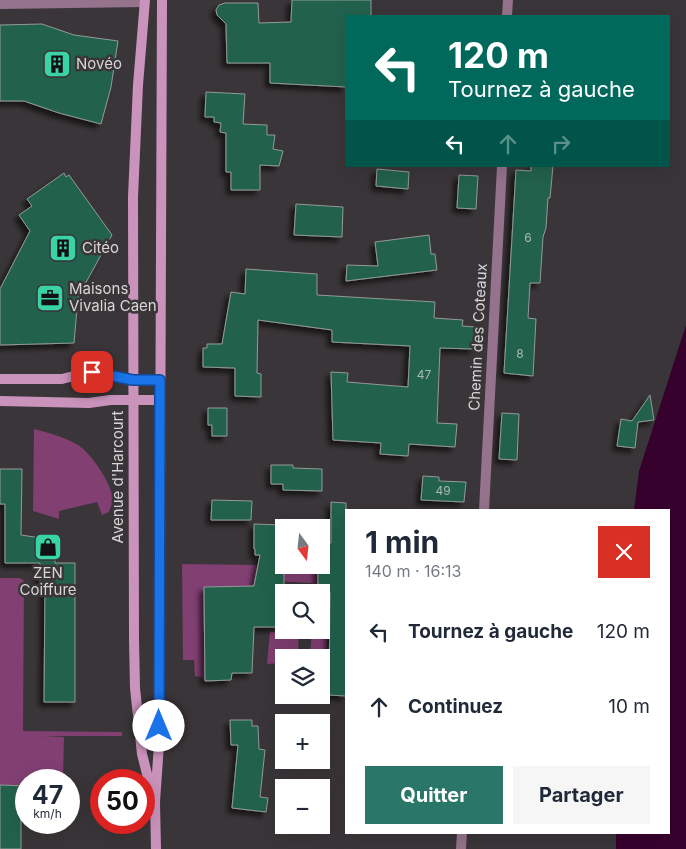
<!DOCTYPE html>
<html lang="fr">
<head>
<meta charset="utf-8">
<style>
  body { margin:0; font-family:Inter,sans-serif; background:#f6f6f7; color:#1f2937; height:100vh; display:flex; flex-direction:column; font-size:19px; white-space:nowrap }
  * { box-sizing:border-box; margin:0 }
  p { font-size:16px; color:#747a83 }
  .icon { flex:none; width:28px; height:28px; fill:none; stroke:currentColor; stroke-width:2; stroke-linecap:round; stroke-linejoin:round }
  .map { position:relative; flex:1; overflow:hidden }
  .panel { position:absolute; left:345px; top:509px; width:325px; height:325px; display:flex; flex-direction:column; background:#fff; border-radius:0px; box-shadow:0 5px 20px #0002 }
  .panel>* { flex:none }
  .guide { position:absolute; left:345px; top:15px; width:325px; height:152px; border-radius:0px; box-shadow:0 5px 20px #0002; background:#00695c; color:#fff; overflow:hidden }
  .needle { width:32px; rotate:165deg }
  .fabs { position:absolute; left:275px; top:519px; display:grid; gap:10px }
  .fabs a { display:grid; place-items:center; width:55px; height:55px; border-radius:0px; background:#fff; box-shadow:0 5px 20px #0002; font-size:25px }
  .speed { position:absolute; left:15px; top:769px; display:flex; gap:10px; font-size:25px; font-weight:700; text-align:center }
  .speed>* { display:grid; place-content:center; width:65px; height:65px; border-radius:50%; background:#fff; box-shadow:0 5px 20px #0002; line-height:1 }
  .speed small { font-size:12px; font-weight:400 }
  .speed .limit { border:8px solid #d22; background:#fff; color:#111 }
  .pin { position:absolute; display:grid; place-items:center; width:42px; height:42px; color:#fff; margin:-21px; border-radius:10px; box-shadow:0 2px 8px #0006 }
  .me { position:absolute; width:55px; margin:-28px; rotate:0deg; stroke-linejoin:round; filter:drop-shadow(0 0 4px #0008) }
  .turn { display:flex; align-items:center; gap:18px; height:105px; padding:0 20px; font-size:22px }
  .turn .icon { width:65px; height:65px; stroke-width:2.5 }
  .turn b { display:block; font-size:35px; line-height:42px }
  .lanes { display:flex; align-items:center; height:48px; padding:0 20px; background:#0003; justify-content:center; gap:25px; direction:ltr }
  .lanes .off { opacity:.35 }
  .round { display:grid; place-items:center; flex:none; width:52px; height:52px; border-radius:0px; background:#f6f6f7 }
  .summary { display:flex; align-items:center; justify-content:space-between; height:85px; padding:0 20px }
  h1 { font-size:30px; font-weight:700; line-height:38px }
  .action { display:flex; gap:10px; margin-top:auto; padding:10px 20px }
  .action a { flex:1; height:58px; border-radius:0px; background:#2a7669; color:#fff; font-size:20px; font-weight:700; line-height:58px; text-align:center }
  .action a+a { background:#f6f6f7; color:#1f2937 }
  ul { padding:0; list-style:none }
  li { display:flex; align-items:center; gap:15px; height:75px; padding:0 20px }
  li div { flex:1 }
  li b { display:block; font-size:19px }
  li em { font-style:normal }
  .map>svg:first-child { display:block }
</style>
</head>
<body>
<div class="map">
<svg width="686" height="849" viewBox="0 0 686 849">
  <defs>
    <filter id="shadow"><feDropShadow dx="-4.5" dy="4.5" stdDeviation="2.5" flood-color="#0009"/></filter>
  </defs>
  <rect width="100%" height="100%" fill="#3a3538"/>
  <g fill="#813f72">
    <path d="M34 429C49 433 65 437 78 445 92 454 112 484 113 500 113 504 110 508 109 512L102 515 97 502 59 511V519L33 511Z"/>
    <polygon points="182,564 330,566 327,652 310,653 312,630 321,630 321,592 313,592 313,583 255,580 254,586 205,587 205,681 201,677 195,676 194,660 183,660"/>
    <polygon points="0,578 20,578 24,581 23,731 122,732 122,736 43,736 64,737 63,780 26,780 26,786 0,785"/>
    <polygon points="281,624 284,624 284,630 299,630 298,652 276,653 276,660 284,661 284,663 267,664 270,632 279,632"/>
  </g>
  <polygon fill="#37012e" points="686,325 686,849 616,849 616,833 669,832 669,510 634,510 639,471"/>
  <g fill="#21624d" stroke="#939a97" filter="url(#shadow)">
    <polygon points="292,0 371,0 371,16 346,16 346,87 270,83 270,63 227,63 226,24 217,15 216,10 219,5 225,3 258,3 259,23 291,22"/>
    <polygon points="42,24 74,35 118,41 111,87 101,124 59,113 24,101 0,101 0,25"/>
    <polygon points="206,92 245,94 243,124 267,125 267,135 275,135 273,149 283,151 279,166 260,165 260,190 231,190 231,172 226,172 226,133 220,132 221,123 214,122 214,117 205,117"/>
    <polygon points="531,166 553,166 550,198 548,198 546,228 543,237 540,283 530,283 528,318 536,319 533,376 504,373 516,170 531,171"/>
    <polygon points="377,169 409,172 408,189 376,186"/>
    <polygon points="64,173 66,177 69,175 112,235 78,297 74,343 0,345 0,289 30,231 19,215 32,206 27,199"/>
    <polygon points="459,175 478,176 476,209 457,208"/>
    <polygon points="296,204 343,207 342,237 294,235"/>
    <polygon points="429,235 431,254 435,254 437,270 346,281 347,265 378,266 375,242"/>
    <polygon points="246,269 317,274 317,295 435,302 434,318 463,320 462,326 475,327 474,349 440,348 437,423 457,424 455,447 409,444 408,456 380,454 381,443 333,440 331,372 348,373 347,382 408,387 410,346 332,342 332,330 258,320 257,373 261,374 261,397 235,396 235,368 203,367 203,348 207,348 207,344 222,344 231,292 245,294"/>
    <polygon points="650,395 654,420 638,422 635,448 617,446 621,419 632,421"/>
    <polygon points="208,408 227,408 227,436 212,436 212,425 208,425"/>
    <polygon points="502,413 519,414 517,460 499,459"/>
    <polygon points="271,465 293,465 293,468 322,469 322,491 283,490 283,484 271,484"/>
    <polygon points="0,469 22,469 21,535 55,540 55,563 75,563 75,702 44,702 45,588 40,587 40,563 5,563 5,504 0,504"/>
    <polygon points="423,476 439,477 439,481 466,482 464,502 421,500"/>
    <polygon points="212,500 252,501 251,520 211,520"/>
    <polygon points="331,502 346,503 346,696 329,695 330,592 318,592 318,565 321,565 321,543 331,543"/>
    <polygon points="254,524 284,525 284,624 277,624 277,627 254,627 252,673 232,673 231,680 205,681 204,587 254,586 260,555 255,555 255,549 254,549"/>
    <polygon points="230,720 252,720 252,726 258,726 259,749 265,750 260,797 268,798 266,812 232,808 238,745 231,745"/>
    <polygon points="0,785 26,786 26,820 21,820 21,849 0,849"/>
  </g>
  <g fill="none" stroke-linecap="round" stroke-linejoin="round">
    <polyline stroke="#95738c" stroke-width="10" points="0,4 144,2"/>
    <g stroke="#95738c" stroke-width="10">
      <polyline points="507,16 508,0"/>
      <polyline points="484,510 502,166"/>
      <polyline points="461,849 462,832"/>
    </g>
    <g stroke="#ca93bc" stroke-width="10">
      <polyline points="145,0 138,85 133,197 134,639 135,688 142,754 152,794"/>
      <polyline points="0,379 62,379 89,372 133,380 160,380"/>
      <polyline points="0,401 89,403 110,400 160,400"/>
      <polyline points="156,849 155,802 159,744 162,0"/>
    </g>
  </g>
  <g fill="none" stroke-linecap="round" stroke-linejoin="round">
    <g stroke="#114b97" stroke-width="12">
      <polyline id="route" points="92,372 133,380 160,380 159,726"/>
    </g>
    <use href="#route" stroke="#1a73e8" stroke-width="9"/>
  </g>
  <defs>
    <g id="building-square" transform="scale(1.4375)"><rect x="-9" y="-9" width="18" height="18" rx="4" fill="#38d4a6" stroke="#3a3538"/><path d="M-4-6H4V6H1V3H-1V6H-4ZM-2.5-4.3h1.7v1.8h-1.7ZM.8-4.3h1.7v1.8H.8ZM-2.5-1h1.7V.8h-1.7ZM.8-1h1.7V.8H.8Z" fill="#111"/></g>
    <g id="office-square" transform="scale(1.4375)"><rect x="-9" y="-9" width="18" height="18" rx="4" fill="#38d4a6" stroke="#3a3538"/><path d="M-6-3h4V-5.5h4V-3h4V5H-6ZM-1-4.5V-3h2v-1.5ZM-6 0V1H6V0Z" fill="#111"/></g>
    <g id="shop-square" transform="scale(1.4375)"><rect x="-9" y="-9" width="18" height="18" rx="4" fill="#38d4a6" stroke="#3a3538"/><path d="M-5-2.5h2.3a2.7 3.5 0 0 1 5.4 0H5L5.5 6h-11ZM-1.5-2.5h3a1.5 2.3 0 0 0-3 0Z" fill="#111"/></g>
  </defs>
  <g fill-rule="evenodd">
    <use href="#building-square" x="57" y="64"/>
    <use href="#building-square" x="63" y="248"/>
    <use href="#office-square" x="50" y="298"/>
    <use href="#shop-square" x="48" y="547"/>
  </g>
  <g text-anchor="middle" stroke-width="5" stroke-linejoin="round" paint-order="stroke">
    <g font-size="12" fill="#aab8b4">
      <text x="528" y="242">6</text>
      <text x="520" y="358">8</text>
      <text x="424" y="379">47</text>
      <text x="443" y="495">49</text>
    </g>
    <g font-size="15" fill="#d8d5d7" stroke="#3a3538" text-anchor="start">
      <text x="76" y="69">Novéo</text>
      <text x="82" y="253">Citéo</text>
      <text x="69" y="294">Maisons<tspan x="69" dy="17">Vivalia Caen</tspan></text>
      <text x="48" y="578" text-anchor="middle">ZEN<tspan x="48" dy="17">Coiffure</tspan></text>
    </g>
    <g font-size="15" fill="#d8d5d7" stroke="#3a3538">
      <text transform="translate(478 337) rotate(-87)" y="5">Chemin des Coteaux</text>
      <text transform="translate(118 477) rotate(-90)" y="5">Avenue d'Harcourt</text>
    </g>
  </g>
</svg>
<div class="fabs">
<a><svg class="needle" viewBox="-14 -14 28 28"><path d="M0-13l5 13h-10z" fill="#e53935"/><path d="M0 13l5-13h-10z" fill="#747a83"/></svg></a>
<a><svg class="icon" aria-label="search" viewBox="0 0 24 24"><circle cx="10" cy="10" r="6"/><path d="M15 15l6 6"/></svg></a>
<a><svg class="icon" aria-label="layers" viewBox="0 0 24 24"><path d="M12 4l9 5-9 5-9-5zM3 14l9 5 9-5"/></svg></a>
<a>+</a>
<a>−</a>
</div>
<div class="speed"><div>47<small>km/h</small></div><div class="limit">50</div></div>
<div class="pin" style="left:92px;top:372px;background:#d93025"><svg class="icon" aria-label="arrive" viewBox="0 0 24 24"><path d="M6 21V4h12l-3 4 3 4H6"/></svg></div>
<svg class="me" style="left:159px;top:726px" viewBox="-20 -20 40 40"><circle r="19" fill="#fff"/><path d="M0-13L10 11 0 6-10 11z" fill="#1a73e8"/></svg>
<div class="guide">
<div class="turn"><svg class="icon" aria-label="left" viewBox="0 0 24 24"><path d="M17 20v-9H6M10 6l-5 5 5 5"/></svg><div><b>120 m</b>Tournez à gauche</div></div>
<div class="lanes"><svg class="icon" aria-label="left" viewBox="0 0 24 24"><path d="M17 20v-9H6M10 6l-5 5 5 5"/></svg><svg class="icon off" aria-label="ahead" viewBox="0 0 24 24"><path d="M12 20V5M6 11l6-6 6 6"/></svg><svg class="icon off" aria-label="right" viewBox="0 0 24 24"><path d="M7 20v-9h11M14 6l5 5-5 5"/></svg></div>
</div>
<section class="panel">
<div class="summary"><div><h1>1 min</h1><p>140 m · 16:13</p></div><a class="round" style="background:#d93025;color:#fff"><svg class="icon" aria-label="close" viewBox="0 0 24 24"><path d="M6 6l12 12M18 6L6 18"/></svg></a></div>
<ul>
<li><svg class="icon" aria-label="left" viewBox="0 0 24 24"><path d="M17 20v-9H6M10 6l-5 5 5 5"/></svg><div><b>Tournez à gauche</b></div><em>120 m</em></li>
<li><svg class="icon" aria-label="ahead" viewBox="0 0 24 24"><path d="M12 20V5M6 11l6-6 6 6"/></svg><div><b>Continuez</b></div><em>10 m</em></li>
</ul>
<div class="action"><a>Quitter</a><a>Partager</a></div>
</section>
</div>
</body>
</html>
